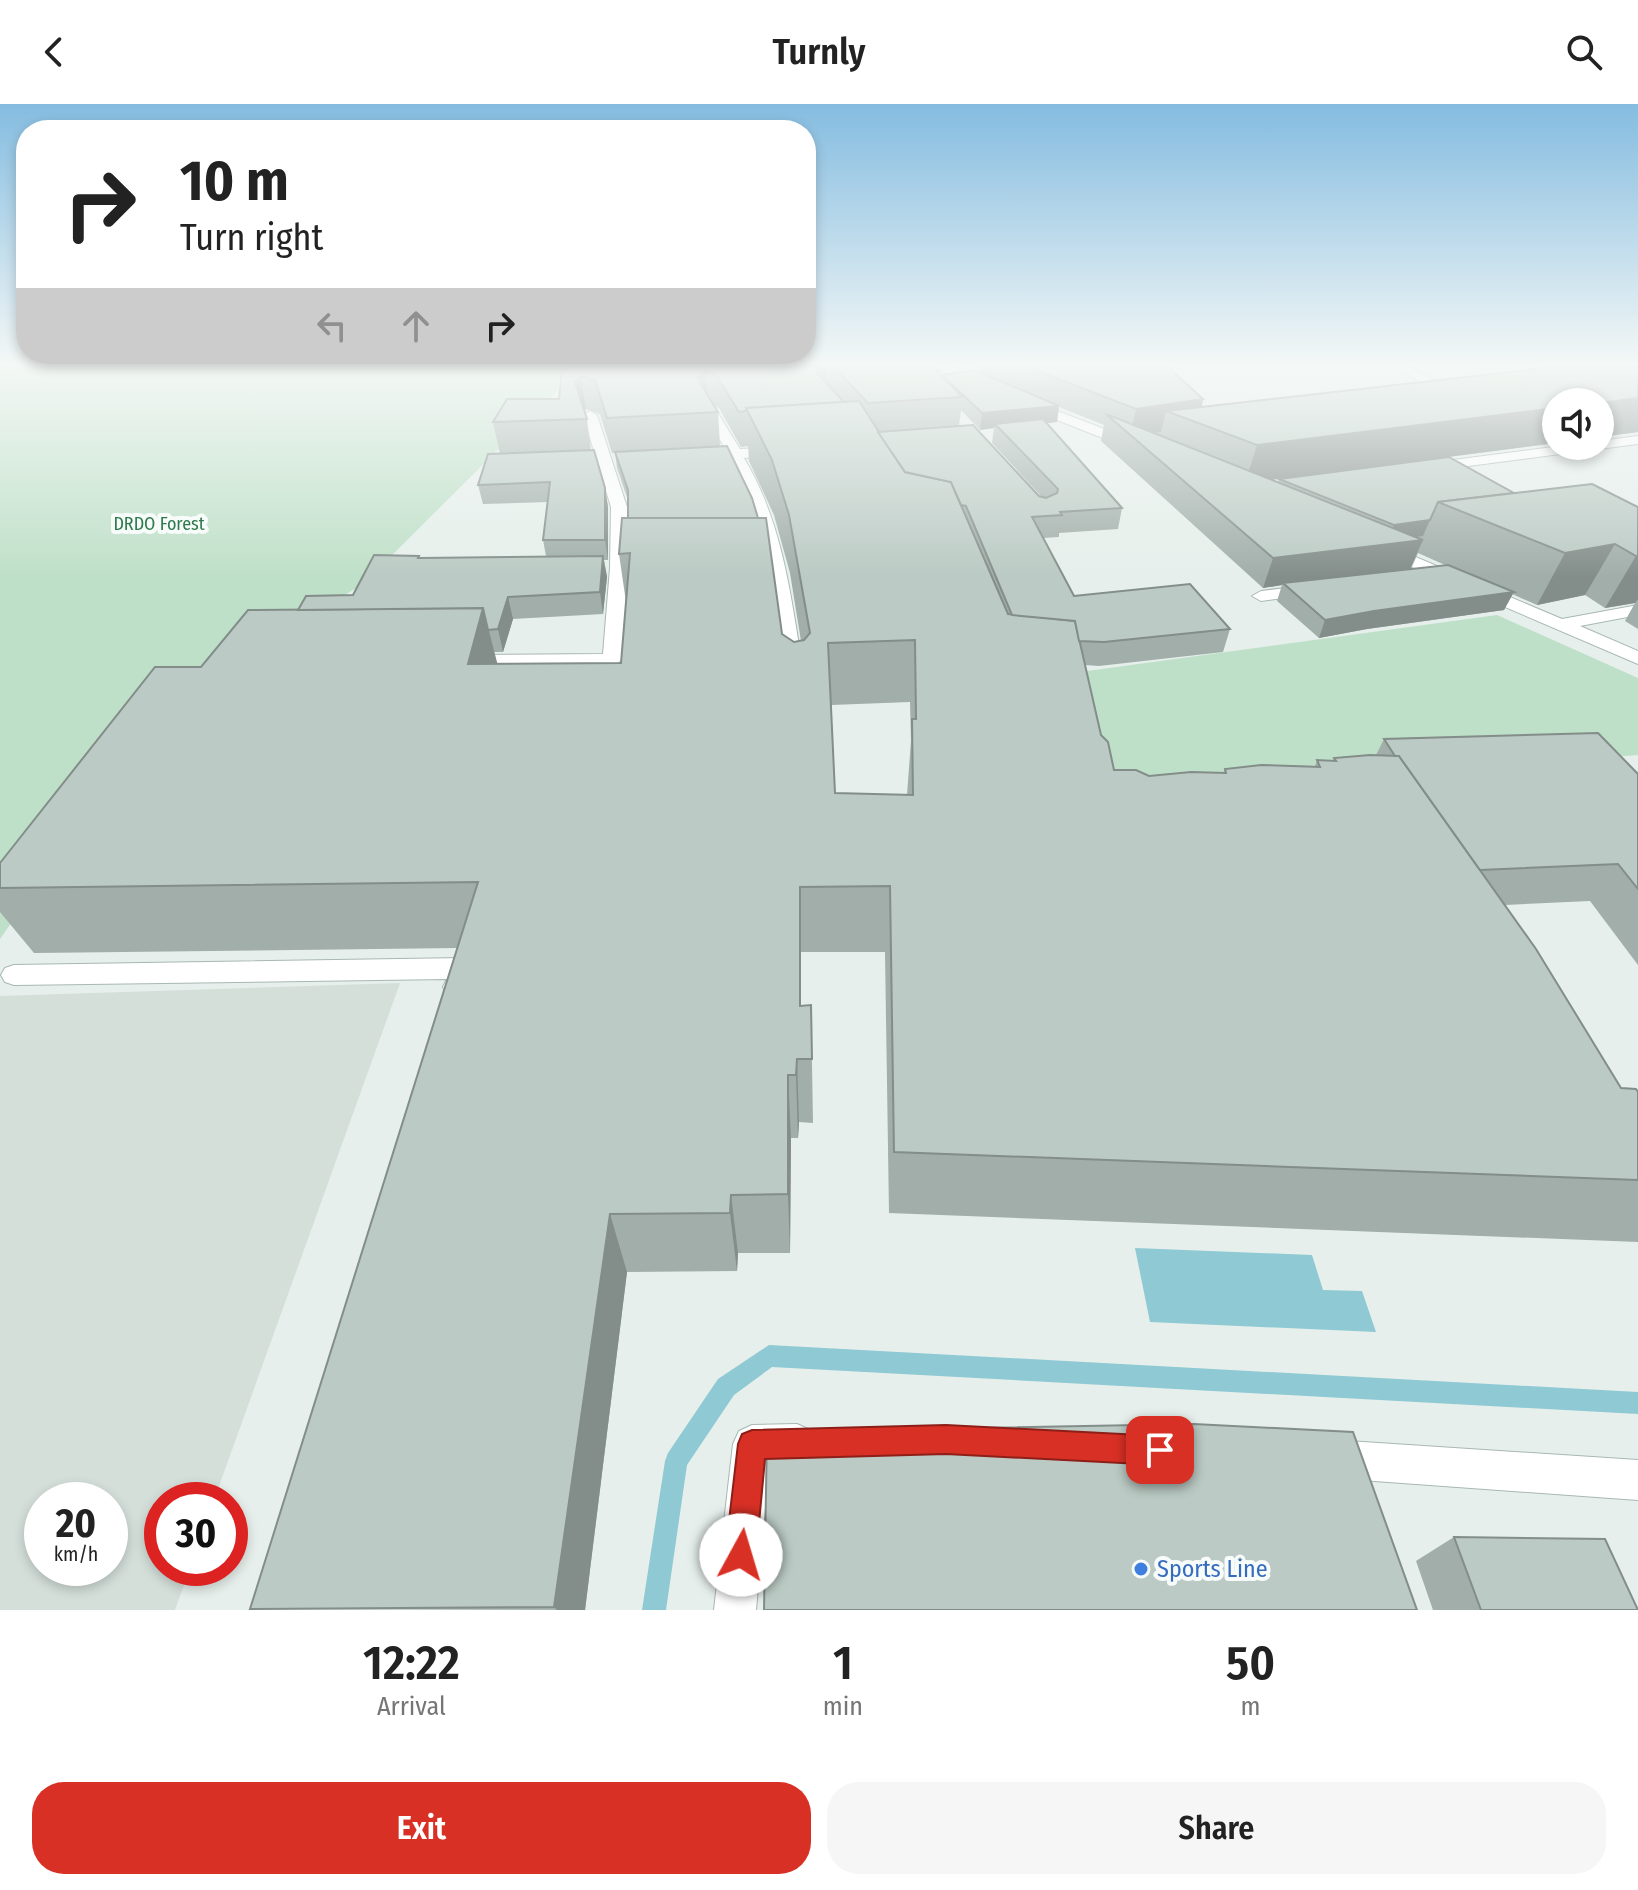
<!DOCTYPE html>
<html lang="en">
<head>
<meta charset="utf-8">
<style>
  body { margin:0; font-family:"Fira Sans Condensed",sans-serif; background:#f6f6f6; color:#222; height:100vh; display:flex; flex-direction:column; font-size:30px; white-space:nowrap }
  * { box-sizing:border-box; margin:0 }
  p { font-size:26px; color:#767676 }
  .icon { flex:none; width:44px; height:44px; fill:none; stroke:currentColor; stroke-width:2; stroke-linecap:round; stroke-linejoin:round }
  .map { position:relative; height:1506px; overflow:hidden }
  .sheet { display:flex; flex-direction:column; background:#fff; flex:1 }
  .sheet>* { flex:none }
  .hud { position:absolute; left:16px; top:16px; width:800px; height:244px; border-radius:32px; box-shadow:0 4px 12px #0003; background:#fff; color:#222; overflow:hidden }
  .tools { position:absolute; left:1542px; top:284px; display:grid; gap:16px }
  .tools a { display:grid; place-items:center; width:72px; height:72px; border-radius:50%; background:#fff; box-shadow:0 4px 12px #0003; font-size:40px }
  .speed { position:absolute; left:24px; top:1378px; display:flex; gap:16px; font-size:40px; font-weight:700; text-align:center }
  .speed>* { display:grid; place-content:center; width:104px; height:104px; border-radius:50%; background:#fff; box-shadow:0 4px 12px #0003; line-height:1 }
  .speed small { font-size:20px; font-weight:400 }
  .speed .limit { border:12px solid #d22; background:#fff; color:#111 }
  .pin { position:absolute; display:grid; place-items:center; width:68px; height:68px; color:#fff; margin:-34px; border-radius:16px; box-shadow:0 4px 12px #0006 }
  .me { position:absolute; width:88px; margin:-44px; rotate:6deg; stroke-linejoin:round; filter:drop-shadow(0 0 6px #0008) }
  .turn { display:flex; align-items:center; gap:28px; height:168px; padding:0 32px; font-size:36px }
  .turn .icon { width:104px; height:104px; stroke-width:2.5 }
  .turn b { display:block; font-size:56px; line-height:68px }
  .lanes { display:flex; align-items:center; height:76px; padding:0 32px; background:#0003; justify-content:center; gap:40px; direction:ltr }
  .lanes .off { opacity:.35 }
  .eta { display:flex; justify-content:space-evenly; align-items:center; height:136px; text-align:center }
  .eta b { font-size:48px; font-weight:600; line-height:56px }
  .primary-button { display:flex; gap:16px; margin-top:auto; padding:16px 32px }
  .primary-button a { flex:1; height:92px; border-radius:32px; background:#d93025; color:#fff; font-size:32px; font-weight:600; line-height:92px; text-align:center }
  .primary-button a+a { background:#f6f6f6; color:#222 }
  header { display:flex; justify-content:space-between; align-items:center; height:104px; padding:0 32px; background:#fff; font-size:36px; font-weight:600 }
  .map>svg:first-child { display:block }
</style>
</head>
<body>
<header><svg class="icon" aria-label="back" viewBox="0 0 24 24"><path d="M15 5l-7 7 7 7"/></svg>Turnly<svg class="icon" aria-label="search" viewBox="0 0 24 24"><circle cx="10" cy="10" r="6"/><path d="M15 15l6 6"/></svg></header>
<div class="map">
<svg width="1638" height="1506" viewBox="0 0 1638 1506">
  <rect width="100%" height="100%" fill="#e6efeb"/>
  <path fill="#d4dfda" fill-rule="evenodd" d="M400 879 214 1396H162V1464H190L175 1506H0V892ZM42 1396H110V1464H42Z"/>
  <g fill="#bfe0c8">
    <polygon points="0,262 640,262 578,266 363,480 165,599 0,835"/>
    <polygon points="1497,511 1638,574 1638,651 1366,671 1115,718 1087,567"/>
  </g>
  <polygon fill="#8ec9d4" points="1135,1144 1312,1151 1323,1186 1362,1187 1376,1228 1150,1218"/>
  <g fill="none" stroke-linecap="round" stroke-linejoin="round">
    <polygon fill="#8ec9d4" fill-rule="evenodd" points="769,1241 1638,1288 1638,1310 772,1263 734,1291 687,1361 666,1506 642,1506 665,1357 668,1349 718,1275"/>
    <g stroke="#a8b8b2" stroke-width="2">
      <g id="minor">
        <polygon points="933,262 950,262 990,281 980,284"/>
        <polygon points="1394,262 1409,262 1460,292 1449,295"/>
        <polygon points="1029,296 1138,338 1140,341 1128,344 1024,303 1024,297"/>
        <path d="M709 302 714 303 740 345 780 343 787 347 780 351 744 354C783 419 791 493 803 566L800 570 793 572 783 566C773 493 767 420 731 354L701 356 694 352 701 348 726 346 702 306Z"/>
        <polygon points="590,307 597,311 627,403 628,464 622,556 612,562 457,561 454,557 464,551 603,550 610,464 611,403 583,311"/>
        <polygon points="1638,332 1638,340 1430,367 1423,363 1430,359 1561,342 1600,342 1600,337"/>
        <polygon points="1385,440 1562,515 1638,501 1638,511 1580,522 1638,547 1638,560 1379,449 1377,445"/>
        <polygon points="1309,481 1315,482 1318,486 1315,490 1261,497 1252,492 1261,487"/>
        <polygon points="464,854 473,857 477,864 467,891 457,894 447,891 443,883 447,875 14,881 5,878 1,871 5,864 14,861"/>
        <polygon points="797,1320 810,1326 816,1339 810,1352 797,1358 769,1359 756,1506 714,1506 733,1340 739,1327 752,1321"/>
        <polygon points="1333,1336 1638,1356 1638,1396 1333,1374 1319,1369 1314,1355 1319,1341"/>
      </g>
    </g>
    <use href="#minor" fill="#fff" fill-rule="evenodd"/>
  </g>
  <g fill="#a1aea9" fill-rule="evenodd">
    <path d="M567 262H935L942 272V271L974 266 984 270 976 262H1167L1203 295 1202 303 1564 262H1638V328L1600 333V298H1556V339L1272 376 1278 378 1279 375 1449 353 1514 389 1592 380 1638 403V525L1625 517 1635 499 1605 504 1585 491 1537 501 1512 490 1504 506 1367 525 1319 534 1277 497 1282 481 1263 484 1101 337 1104 321 1059 303 1057 318 1047 319 1122 404 1118 425 1059 429V433L1043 434 1074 492 1190 480 1230 525 1223 548 1099 562 1085 561 1101 631 1108 638 1114 666H1136L1149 672 1191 668 1223 669 1225 665 1261 661 1315 662 1317 656 1333 657 1334 654 1376 651 1384 635 1598 629 1638 670V861L1590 797 1505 801 1536 845 1621 984 1636 985 1638 988V1138L889 1109 885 848H801V902L811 901 813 1019 799 1018 798 1034H791L790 1149H738L737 1167 627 1168 585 1506 250 1505 457 844 34 849 0 808V759L155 563H201L248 506H298L306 492 353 491 374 451 419 452V454L546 452 543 436 548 398 483 400 478 381 488 350H500L493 318 507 295H559L562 265H567ZM714 302 719 304 741 343 748 342 749 357 774 411 790 469 801 537 794 538 782 530 766 414H758L752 394 727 342H720L718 308ZM586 305 600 310 612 349H615L617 364 628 396V414H622L619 450 626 498 621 559 497 560 494 548H503L513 515 603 510 607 473 604 456H608V403L605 384 594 346 591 347 587 315 584 307ZM961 306 980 326 994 324 992 339 1042 393 1039 392 973 321 959 322ZM1418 449 1445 461 1411 465ZM910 598 911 637 907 691 835 689 831 601Z"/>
    <polygon points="1454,1433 1638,1506 1433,1506 1416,1457"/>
  </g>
  <g fill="#838d89">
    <polygon points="819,262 826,262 826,292 816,268 816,263"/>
    <polygon points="705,266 708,299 697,274"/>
    <polygon points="581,272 586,305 580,312 575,278"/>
    <polygon points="1638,294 1638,328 1600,333 1600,299"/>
    <polygon points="1203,295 1198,319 1166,307 1161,328 1130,332 1136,305"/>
    <polygon points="1059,302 1057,318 999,324 995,320 994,324 980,326 982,309"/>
    <polygon points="1556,304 1556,339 1245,379 1257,341"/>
    <polygon points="605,384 608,403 608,456 605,436"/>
    <polygon points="1430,416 1423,432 1387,437 1394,421"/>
    <polygon points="1423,436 1410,465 1283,479 1282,481 1263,484 1273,454"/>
    <polygon points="1615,440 1585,491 1537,501 1565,449"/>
    <polygon points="603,452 607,473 603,510 600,488"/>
    <polygon points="1636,452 1638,452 1638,495 1635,499 1605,504"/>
    <polygon points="1514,488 1504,506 1367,525 1319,534 1325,516 1374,507"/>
    <polygon points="508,493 513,515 503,548 498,525"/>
    <polygon points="483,504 499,566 468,560"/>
    <polygon points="800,783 801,848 801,955 800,902"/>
    <polygon points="797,955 799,1018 798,1034 796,971"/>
    <polygon points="788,971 791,1034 790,1149 788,1090"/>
    <polygon points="731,1091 738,1149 737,1167 730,1109"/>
    <polygon points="610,1110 627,1168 585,1506 557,1506 554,1503"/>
  </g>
  <g fill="#bbcac4" stroke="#838d89" stroke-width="2" fill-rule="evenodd">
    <polygon points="567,262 819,262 816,263 816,268 844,298 746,304 746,307 739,308 716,271 705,266 697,274 718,308 607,314 595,276 581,272 575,278 587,315 493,318 507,295 559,295 562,265 567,265"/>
    <polygon points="833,262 933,262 962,293 868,299"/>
    <polygon points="1025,262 1167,262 1203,295 1136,305"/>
    <polygon points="1564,262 1638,262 1638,294 1600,299 1600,298 1556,298 1556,304 1257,341 1166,307"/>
    <polygon points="974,266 1059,302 982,309 942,271"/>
    <path d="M859 297 905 368 951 378 1008 510 1075 517 1101 631 1108 638 1114 666H1136L1149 672 1191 668 1226 669 1225 665 1261 661 1320 663 1317 656 1336 657 1334 654 1370 651 1399 652 1536 845 1621 984 1636 985 1638 988V1076L894 1048 890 782 800 783V902L811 901 812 955H797L796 971H788V1090L731 1091 730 1109 610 1110 554 1503 250 1505 478 778 0 784V759L155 563H201L248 506 483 504 468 560 621 559 630 449 619 450 622 414H766L782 530 794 538 804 536 810 529 789 411 772 356 746 304ZM915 536 916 615H912L913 691 835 689 828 539Z"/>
    <polygon points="1106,310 1423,436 1273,454"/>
    <polygon points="1043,315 1122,404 1060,408 1062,411 1032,413 1074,492 1190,480 1230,525 1104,538 1079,537 1075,517 1012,511 966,402 961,401 951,378 905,368 878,328 973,321 1039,392 1046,394 1057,389 1058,385 995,320"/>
    <polygon points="727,342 752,394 758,414 628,414 628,386 615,348"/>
    <polygon points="594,346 605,384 605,436 543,436 550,378 478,381 488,350"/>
    <polygon points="1449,353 1514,389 1438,398 1430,416 1394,421 1279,375"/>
    <polygon points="1592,380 1638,403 1638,452 1636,452 1615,440 1565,449 1438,398"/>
    <polygon points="374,451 419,452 418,454 603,452 600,488 508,493 498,525 488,526 483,504 298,506 306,492 353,491"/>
    <polygon points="1448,461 1514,488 1374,507 1325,516 1283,479"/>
    <polygon points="1598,629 1638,670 1638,785 1618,760 1480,766 1399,652 1395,652 1384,635"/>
    <polygon points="1194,1320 1353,1328 1417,1506 764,1506 767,1328"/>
    <polygon points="1454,1433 1605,1435 1638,1506 1481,1506"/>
  </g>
  <linearGradient id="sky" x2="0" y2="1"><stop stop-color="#84bce0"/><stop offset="0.55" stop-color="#f4f8f6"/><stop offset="1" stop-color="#f4f8f6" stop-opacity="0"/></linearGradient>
  <rect width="1638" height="473" fill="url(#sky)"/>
  <polygon fill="#d93025" stroke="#8d1f18" stroke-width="2" points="946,1321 1160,1332 1171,1336 1175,1346 1171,1356 1160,1361 946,1350 765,1355 756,1451 752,1462 741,1466 730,1462 725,1451 738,1340 742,1330 752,1326"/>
  <circle fill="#3f7fe0" stroke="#f7fbf9" stroke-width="3" cx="1141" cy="1465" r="8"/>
  <g text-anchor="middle" stroke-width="8" stroke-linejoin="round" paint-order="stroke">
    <g font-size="18" fill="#2d7a4b" stroke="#f7fbf9">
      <text x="159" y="426">DRDO Forest</text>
    </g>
    <g font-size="24" fill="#366cbe" stroke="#f7fbf9" text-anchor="start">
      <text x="1157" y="1473">Sports Line</text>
    </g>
  </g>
</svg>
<div class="tools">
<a><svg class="icon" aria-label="sound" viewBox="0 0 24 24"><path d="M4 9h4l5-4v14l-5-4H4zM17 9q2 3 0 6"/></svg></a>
</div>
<div class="speed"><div>20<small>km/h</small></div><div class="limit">30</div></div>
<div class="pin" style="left:1160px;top:1346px;background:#d93025"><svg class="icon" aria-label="arrive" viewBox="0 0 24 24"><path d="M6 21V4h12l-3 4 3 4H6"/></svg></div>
<svg class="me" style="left:741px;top:1451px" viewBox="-20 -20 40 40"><circle r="19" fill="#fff"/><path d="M0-13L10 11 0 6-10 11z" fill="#d93025"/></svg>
<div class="hud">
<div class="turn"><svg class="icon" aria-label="right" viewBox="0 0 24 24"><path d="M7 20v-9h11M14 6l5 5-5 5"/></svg><div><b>10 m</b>Turn right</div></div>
<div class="lanes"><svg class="icon off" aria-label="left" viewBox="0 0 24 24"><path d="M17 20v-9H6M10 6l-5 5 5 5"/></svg><svg class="icon off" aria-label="ahead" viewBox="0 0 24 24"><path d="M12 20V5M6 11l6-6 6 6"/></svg><svg class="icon" aria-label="right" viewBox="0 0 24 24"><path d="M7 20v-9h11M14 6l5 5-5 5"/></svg></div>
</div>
</div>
<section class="sheet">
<div class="eta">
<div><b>12:22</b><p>Arrival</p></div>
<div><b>1</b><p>min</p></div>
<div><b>50</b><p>m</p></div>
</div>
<div class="primary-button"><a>Exit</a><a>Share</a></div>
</section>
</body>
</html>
